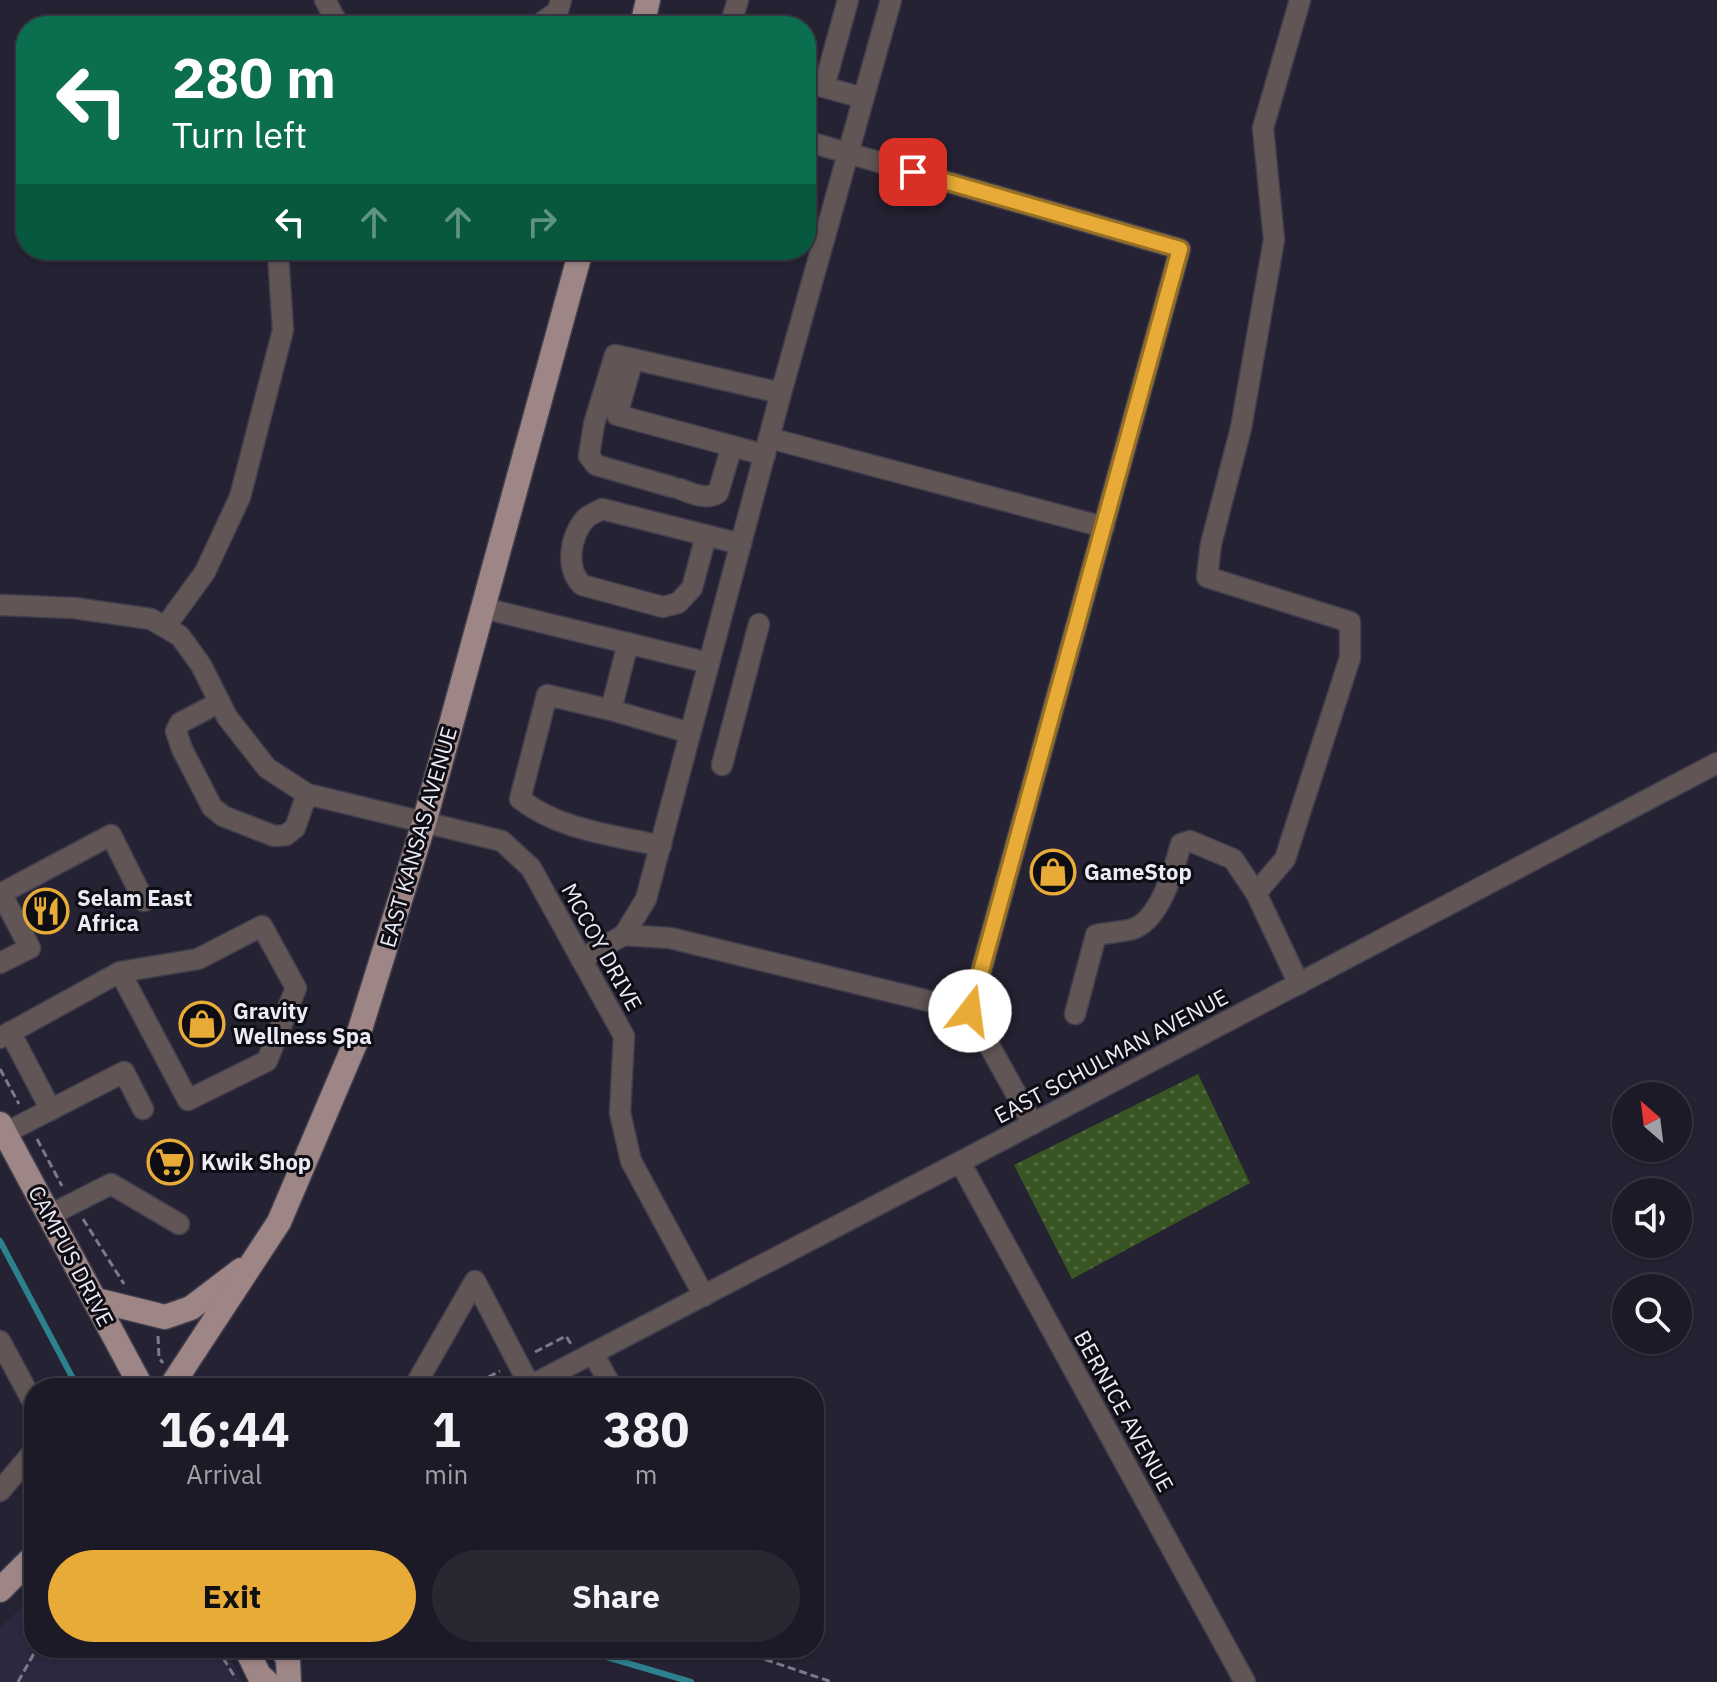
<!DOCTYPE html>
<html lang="en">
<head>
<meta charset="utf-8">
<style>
  body { margin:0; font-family:"IBM Plex Sans",sans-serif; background:#292732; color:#f1f3f6; height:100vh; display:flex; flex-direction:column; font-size:30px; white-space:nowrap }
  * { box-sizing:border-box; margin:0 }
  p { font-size:26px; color:#a0a1a7 }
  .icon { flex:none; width:44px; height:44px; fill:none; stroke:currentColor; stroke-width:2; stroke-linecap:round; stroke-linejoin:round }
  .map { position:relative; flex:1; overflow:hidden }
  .details { position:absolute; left:24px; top:1378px; width:800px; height:280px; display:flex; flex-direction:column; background:#1c1a26; border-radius:32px; box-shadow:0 2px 6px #0004,0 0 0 2px #3a3843 }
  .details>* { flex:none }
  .top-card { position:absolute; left:16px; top:16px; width:800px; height:244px; border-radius:32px; box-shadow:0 2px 6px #0004,0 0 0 2px #3a3843; background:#0b6e4f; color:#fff; overflow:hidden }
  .needle { width:52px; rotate:332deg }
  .fabs { position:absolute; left:1612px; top:1082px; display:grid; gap:16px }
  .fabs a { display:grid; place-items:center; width:80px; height:80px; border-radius:50%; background:#1c1a26; box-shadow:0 2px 6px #0004,0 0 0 2px #3a3843; font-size:40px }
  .pin { position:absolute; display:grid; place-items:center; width:68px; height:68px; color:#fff; margin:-34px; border-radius:16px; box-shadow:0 4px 12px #0006 }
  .me { position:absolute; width:88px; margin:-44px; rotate:15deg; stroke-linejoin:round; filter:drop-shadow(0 0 6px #0008) }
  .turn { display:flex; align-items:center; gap:28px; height:168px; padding:0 24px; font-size:36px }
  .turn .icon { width:104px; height:104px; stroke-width:2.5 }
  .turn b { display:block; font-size:56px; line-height:68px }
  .lanes { display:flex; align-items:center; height:76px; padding:0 24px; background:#0003; justify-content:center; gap:40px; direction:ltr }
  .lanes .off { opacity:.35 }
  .eta { display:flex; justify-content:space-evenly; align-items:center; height:136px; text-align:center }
  .eta b { font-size:48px; font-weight:700; line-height:56px }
  .button { display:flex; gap:16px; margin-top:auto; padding:16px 24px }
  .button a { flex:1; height:92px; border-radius:48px; background:#e8ab37; color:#111; font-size:32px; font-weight:700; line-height:92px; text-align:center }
  .button a+a { background:#292732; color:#f1f3f6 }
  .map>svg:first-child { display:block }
</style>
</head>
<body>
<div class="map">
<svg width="1717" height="1682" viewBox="0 0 1717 1682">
  <defs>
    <pattern id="garden-dots" width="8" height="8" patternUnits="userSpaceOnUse" patternTransform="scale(2)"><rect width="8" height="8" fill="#395523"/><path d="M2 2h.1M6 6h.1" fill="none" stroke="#566e44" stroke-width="1.8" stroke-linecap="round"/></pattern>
  </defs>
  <rect width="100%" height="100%" fill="#252233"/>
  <polygon fill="#2c283f" points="34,1597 34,1648 225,1648 243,1682 0,1682 0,1627"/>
  <polygon fill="url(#garden-dots)" points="1198,1074 1250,1183 1072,1279 1014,1165"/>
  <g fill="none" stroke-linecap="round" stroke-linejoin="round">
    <g stroke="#2d818e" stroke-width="6">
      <polyline points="0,1241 78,1388"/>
      <polyline points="576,1648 691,1682"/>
    </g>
    <g stroke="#413e4e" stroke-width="23">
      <g id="minor">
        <polyline points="325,0 339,26"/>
        <polyline points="537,26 558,11 561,0"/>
        <polyline points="730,26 738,0"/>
        <polyline points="806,82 863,98"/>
        <polyline points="824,87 848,0"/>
        <polyline points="806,141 1180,249 970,1011 1033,1124"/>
        <polyline points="633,359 615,355 594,424 589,456 596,465 672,487"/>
        <polyline points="769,438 1104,527"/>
        <polyline points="765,455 617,415 633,359 781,393"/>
        <path d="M680 489C692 494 706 500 718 493L732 446"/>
        <path d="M706 536 692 588 678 603 663 607 582 585C565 568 570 537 585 519 589 515 597 512 602 509L741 544"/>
        <polyline points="0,605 74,608 151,619 180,636 201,665 227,717 267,768 307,794 502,841 531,868 624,1036 620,1113 631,1161 704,1296"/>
        <polyline points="483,608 709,663"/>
        <polyline points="165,627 205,572 240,497 283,330 278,254"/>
        <path d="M628 643 611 710 547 695 520 799C559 830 613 835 661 846"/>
        <polyline points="220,702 180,723 176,731 182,749 212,807 223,816 274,836 286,835 295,828 307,794"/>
        <polyline points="611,710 690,733"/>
        <polyline points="722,765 759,624"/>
        <polyline points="0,894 111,835 144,901"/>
        <polyline points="624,935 646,899 781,393 891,0"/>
        <polyline points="581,959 624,935 670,938 970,1011"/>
        <polyline points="0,963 30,948 1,893"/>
        <polyline points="1299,984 1256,893 1285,859 1350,658 1350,622 1207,577 1211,544 1241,428 1274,240 1263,128 1300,0"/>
        <path d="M1075 1014 1096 935C1107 933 1118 932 1129 930 1159 924 1174 870 1181 844L1190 841 1233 859 1256 893"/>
        <polyline points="10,1032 51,1110"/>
        <polyline points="0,1038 120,972 198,959 262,926 296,988 267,1061 188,1100 120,972"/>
        <polyline points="5,1133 124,1072 143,1109"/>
        <polyline points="960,1162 1245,1682"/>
        <polyline points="50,1215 111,1184 179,1224"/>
        <polyline points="0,1341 34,1404"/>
        <polyline points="593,1353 612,1388"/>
        <polyline points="408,1388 416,1384 475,1281 530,1386"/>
        <polyline points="526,1388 960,1162 1717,763"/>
        <polyline points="0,1491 34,1451"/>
      </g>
    </g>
    <g stroke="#413e4e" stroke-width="27">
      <g id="major">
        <polyline points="642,26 648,0"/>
        <polyline points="0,1124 142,1388"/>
        <polyline points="96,1300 165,1317 191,1308 241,1270"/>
        <polyline points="170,1388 279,1222 357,1039 424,823 581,250"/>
        <polyline points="0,1590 34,1556"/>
        <polyline points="246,1648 259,1675 267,1682"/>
        <polyline points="282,1648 288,1660 289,1682"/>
      </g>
    </g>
    <g stroke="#7c7a89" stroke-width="3" stroke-dasharray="8 4" stroke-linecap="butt">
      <polyline points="0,1069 19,1104"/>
      <polyline points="37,1139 62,1186"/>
      <polyline points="83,1219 124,1284"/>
      <polyline points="158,1336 159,1358 163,1363"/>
      <polyline points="535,1352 566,1336 571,1344"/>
      <polyline points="467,1388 500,1371"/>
      <polyline points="217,1648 236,1679"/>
      <polyline points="731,1648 832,1682"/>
      <polyline points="18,1682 37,1648"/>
    </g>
    <use href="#minor" stroke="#615655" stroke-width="20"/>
    <use href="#major" stroke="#9d8685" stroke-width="24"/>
  </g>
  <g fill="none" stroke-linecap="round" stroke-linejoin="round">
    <g stroke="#976f24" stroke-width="20">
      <polyline id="route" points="913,172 1180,249 970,1011"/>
    </g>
    <use href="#route" stroke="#e8ab37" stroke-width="14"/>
  </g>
  <defs>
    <g id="shop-ring" transform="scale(2.3)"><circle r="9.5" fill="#0e0d14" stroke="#e8ab37" stroke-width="1.5"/><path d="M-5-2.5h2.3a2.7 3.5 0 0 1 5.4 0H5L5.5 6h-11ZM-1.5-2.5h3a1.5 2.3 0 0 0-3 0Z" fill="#e8ab37"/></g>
    <g id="restaurant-ring" transform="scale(2.3)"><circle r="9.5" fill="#0e0d14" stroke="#e8ab37" stroke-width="1.5"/><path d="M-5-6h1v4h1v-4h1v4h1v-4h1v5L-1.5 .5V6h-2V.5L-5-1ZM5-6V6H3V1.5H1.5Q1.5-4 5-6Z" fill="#e8ab37"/></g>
    <g id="supermarket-ring" transform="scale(2.3)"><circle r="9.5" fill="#0e0d14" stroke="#e8ab37" stroke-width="1.5"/><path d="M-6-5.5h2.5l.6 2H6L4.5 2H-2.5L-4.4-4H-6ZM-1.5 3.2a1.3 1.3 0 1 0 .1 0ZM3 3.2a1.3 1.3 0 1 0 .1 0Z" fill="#e8ab37"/></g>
  </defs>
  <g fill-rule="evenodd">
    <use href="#shop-ring" x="1053" y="872"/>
    <use href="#restaurant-ring" x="46" y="911"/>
    <use href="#shop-ring" x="202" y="1024"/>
    <use href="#supermarket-ring" x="170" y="1162"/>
  </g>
  <g text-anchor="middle" stroke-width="6" stroke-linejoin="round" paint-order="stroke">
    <g font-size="22" fill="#ebeaf6" stroke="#0e0d14">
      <text transform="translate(418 837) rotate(-74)" y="8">EAST KANSAS AVENUE</text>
      <text transform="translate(602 947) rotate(61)" y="8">MCCOY DRIVE</text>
      <text transform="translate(1111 1056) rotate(-28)" y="8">EAST SCHULMAN AVENUE</text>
      <text transform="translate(71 1256) rotate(62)" y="8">CAMPUS DRIVE</text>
      <text transform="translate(1124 1411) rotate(61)" y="8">BERNICE AVENUE</text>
    </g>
    <g font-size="22" font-weight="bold" fill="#ebeaf6" stroke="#0e0d14" text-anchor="start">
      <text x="1084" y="880">GameStop</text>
      <text x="77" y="906">Selam East<tspan x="77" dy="25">Africa</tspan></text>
      <text x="233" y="1019">Gravity<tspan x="233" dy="25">Wellness Spa</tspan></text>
      <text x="201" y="1170">Kwik Shop</text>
    </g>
  </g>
</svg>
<div class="fabs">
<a><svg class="needle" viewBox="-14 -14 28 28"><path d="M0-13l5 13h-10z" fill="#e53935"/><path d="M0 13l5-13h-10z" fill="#a0a1a7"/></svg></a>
<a><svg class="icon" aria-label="sound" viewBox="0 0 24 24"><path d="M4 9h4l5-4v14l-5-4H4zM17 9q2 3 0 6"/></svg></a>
<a><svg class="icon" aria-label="search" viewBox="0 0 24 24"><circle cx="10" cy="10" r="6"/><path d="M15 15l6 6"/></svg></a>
</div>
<div class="pin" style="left:913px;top:172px;background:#d93025"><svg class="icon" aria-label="arrive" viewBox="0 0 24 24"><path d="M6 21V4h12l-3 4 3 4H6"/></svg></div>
<svg class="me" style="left:970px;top:1011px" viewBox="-20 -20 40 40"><circle r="19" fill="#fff"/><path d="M0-13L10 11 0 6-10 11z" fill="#e8ab37"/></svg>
<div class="top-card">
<div class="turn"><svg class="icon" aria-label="left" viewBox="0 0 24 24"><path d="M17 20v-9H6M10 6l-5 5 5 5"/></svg><div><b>280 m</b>Turn left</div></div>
<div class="lanes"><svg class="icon" aria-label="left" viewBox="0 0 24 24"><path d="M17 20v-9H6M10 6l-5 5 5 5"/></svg><svg class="icon off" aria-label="ahead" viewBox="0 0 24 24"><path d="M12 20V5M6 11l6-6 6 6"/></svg><svg class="icon off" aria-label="ahead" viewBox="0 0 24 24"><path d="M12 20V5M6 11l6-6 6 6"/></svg><svg class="icon off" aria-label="right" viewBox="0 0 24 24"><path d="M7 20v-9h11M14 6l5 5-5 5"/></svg></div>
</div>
<section class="details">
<div class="eta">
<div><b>16:44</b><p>Arrival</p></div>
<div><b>1</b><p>min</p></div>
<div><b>380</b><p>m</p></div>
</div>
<div class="button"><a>Exit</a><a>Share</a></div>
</section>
</div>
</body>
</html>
